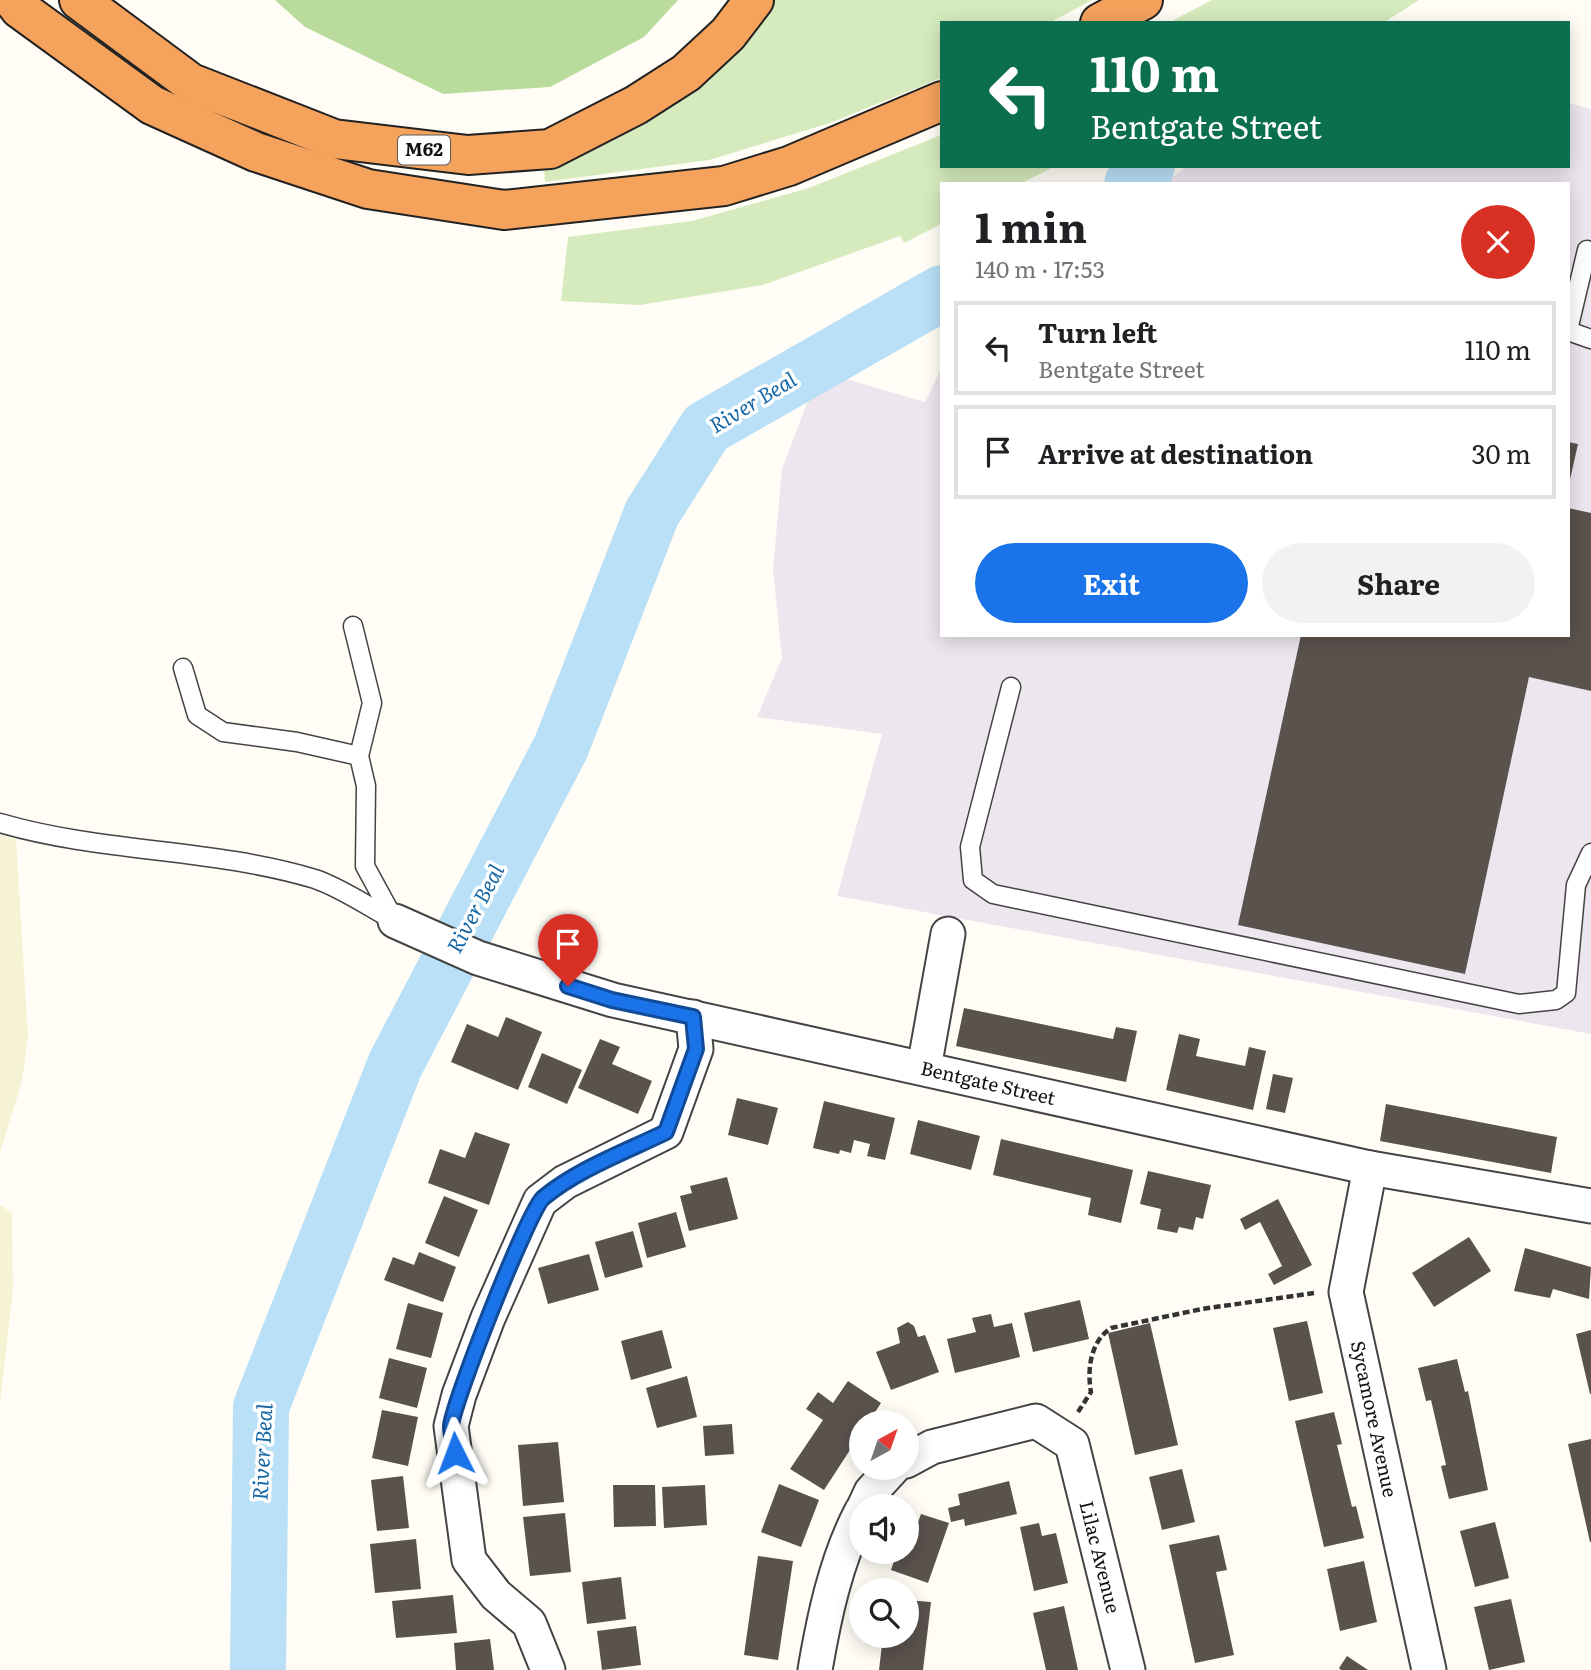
<!DOCTYPE html>
<html lang="en">
<head>
<meta charset="utf-8">
<style>
  body { margin:0; font-family:Literata,serif; background:#f2f2f2; color:#202124; height:100vh; display:flex; flex-direction:column; font-size:26px; white-space:nowrap }
  * { box-sizing:border-box; margin:0 }
  p { font-size:23px; color:#757577 }
  .icon { flex:none; width:38px; height:38px; fill:none; stroke:currentColor; stroke-width:2; stroke-linecap:round; stroke-linejoin:round }
  .map { position:relative; flex:1; overflow:hidden }
  .sheet { position:absolute; left:940px; top:182px; width:630px; height:455px; display:flex; flex-direction:column; background:#fff; border-radius:0px; box-shadow:0 4px 18px #0003 }
  .sheet>* { flex:none }
  .hud { position:absolute; left:940px; top:21px; width:630px; height:147px; border-radius:0px; box-shadow:0 4px 18px #0003; background:#0b6e4f; color:#fff; overflow:hidden }
  .needle { width:46px; rotate:40deg }
  .tools { position:absolute; left:849px; top:1410px; display:grid; gap:14px }
  .tools a { display:grid; place-items:center; width:70px; height:70px; border-radius:50%; background:#fff; box-shadow:0 4px 18px #0003; font-size:35px }
  .pin { position:absolute; display:grid; place-items:center; width:60px; height:60px; color:#fff; margin:-72px -30px; border-radius:50% 50% 50% 0; rotate:-45deg; box-shadow:0 0 7px #0007 }
  .pin .icon { rotate:45deg }
  .me { position:absolute; width:77px; margin:-38px; rotate:357deg; stroke-linejoin:round; filter:drop-shadow(0 0 5px #0008) }
  .turn { display:flex; align-items:center; gap:24px; height:147px; padding:0 35px; font-size:32px }
  .turn .icon { width:91px; height:91px; stroke-width:2.5 }
  .turn b { display:block; font-size:49px; line-height:60px }
  .round { display:grid; place-items:center; flex:none; width:74px; height:74px; border-radius:37px; background:#f2f2f2 }
  .overview { display:flex; align-items:center; justify-content:space-between; height:119px; padding:0 35px }
  h1 { font-size:42px; font-weight:700; line-height:52px }
  .cta { display:flex; gap:14px; margin-top:auto; padding:14px 35px }
  .cta a { flex:1; height:80px; border-radius:42px; background:#1a73e8; color:#fff; font-size:28px; font-weight:700; line-height:80px; text-align:center }
  .cta a+a { background:#f2f2f2; color:#202124 }
  ul { padding:0; list-style:none }
  li { display:flex; align-items:center; gap:21px; height:94px; margin:0 14px 10px; padding:0 21px; border:4px solid #e0e0e0; border-radius:0px }
  li div { flex:1 }
  li b { display:block; font-size:26px }
  li em { font-style:normal }
  .map>svg:first-child { display:block }
</style>
</head>
<body>
<div class="map">
<svg width="1591" height="1670" viewBox="0 0 1591 1670">
  <rect width="100%" height="100%" fill="#fffdf5"/>
  <polygon fill="#eee6ef" points="1568,103 1591,109 1591,1034 837,896 882,734 757,717 782,658 773,570 782,469 819,371 925,402 941,369 942,635 1568,635 1568,184 1164,184 1187,166 1568,166"/>
  <g fill="#f6f3d4">
    <polygon points="0,835 16,839 28,1036 22,1081 0,1152"/>
    <polygon points="0,1205 12,1213 13,1289 0,1404"/>
  </g>
  <g fill="#d5ebbd">
    <polygon points="769,0 1092,0 1049,23 942,23 941,78 830,123 709,160 545,182 544,163"/>
    <polygon points="1212,0 1419,0 1383,23 1168,23"/>
    <polygon points="941,135 942,166 1055,166 1020,184 942,184 941,224 904,243 900,236 763,285 640,305 561,301 568,237 692,221 809,188"/>
  </g>
  <polygon fill="#b9dc9c" points="275,0 678,0 644,37 550,87 443,94 305,27"/>
  <g fill="none" stroke-linecap="round" stroke-linejoin="round">
    <g stroke="#b9e0f7" stroke-width="56">
      <polyline points="1132,184 1139,180 1147,166"/>
      <polyline points="258,1670 261,1407 395,1065 561,747 652,513 706,428 942,293"/>
    </g>
  </g>
  <g fill="#5a524d">
    <polygon points="1568,442 1578,444 1569,484 1568,484"/>
    <polygon points="1568,508 1591,513 1591,691 1529,677 1465,974 1238,925 1301,635 1568,635"/>
    <polygon points="964,1008 1113,1039 1116,1027 1137,1031 1126,1082 956,1046"/>
    <polygon points="506,1017 542,1032 518,1090 451,1062 467,1024 498,1037"/>
    <polygon points="1179,1034 1200,1039 1196,1056 1245,1066 1249,1047 1266,1051 1253,1110 1166,1090"/>
    <polygon points="600,1039 620,1047 612,1064 652,1081 638,1114 578,1088"/>
    <polygon points="542,1053 582,1070 567,1104 528,1087"/>
    <polygon points="1273,1074 1293,1078 1285,1113 1266,1109"/>
    <polygon points="737,1098 778,1108 768,1145 728,1135"/>
    <polygon points="824,1101 895,1118 885,1160 867,1156 870,1144 854,1140 851,1153 840,1150 839,1154 813,1148"/>
    <polygon points="1386,1104 1557,1137 1551,1173 1380,1141"/>
    <polygon points="918,1120 980,1136 971,1170 910,1154"/>
    <polygon points="475,1132 510,1144 489,1205 428,1183 440,1149 465,1158"/>
    <polygon points="1001,1139 1133,1170 1121,1223 1088,1215 1091,1198 993,1175"/>
    <polygon points="1148,1171 1211,1185 1203,1219 1196,1217 1193,1230 1179,1227 1177,1233 1157,1229 1161,1209 1140,1204"/>
    <polygon points="727,1177 738,1219 689,1231 680,1196 692,1193 690,1186"/>
    <polygon points="444,1196 478,1210 459,1257 425,1243"/>
    <polygon points="1278,1199 1312,1265 1274,1285 1268,1274 1282,1266 1260,1222 1245,1230 1240,1219"/>
    <polygon points="676,1212 686,1247 647,1258 638,1223"/>
    <polygon points="633,1231 643,1267 605,1278 595,1242"/>
    <polygon points="1469,1237 1491,1271 1434,1307 1412,1273"/>
    <polygon points="1525,1248 1591,1267 1589,1299 1553,1289 1550,1298 1514,1291"/>
    <polygon points="419,1252 456,1267 443,1302 384,1280 393,1257 414,1265"/>
    <polygon points="589,1254 599,1290 548,1304 538,1268"/>
    <polygon points="1080,1300 1089,1339 1033,1352 1024,1313"/>
    <polygon points="408,1303 443,1313 431,1358 396,1349"/>
    <polygon points="991,1314 994,1327 1012,1323 1020,1357 955,1373 947,1339 976,1332 972,1318"/>
    <polygon points="1307,1321 1323,1393 1289,1401 1273,1328"/>
    <polygon points="908,1322 914,1326 918,1337 925,1335 939,1372 891,1390 876,1352 900,1343 897,1328"/>
    <polygon points="1150,1323 1178,1445 1135,1455 1108,1333"/>
    <polygon points="662,1330 672,1368 631,1380 621,1341"/>
    <polygon points="1591,1330 1591,1394 1590,1394 1576,1334"/>
    <polygon points="389,1358 427,1368 417,1408 379,1398"/>
    <polygon points="1457,1359 1465,1392 1468,1391 1488,1490 1449,1499 1441,1466 1446,1465 1431,1400 1426,1401 1418,1368"/>
    <polygon points="687,1376 697,1417 657,1428 646,1388"/>
    <polygon points="848,1381 881,1403 868,1423 861,1423 861,1433 824,1490 790,1469 823,1420 806,1409 818,1392 833,1403"/>
    <polygon points="382,1410 418,1417 408,1466 372,1458"/>
    <polygon points="1334,1412 1342,1444 1337,1445 1352,1507 1356,1506 1364,1538 1324,1547 1295,1421"/>
    <polygon points="732,1424 734,1454 705,1456 703,1426"/>
    <polygon points="1591,1439 1591,1542 1590,1542 1568,1444"/>
    <polygon points="558,1442 564,1502 523,1506 518,1445"/>
    <polygon points="1182,1469 1195,1522 1162,1530 1149,1477"/>
    <polygon points="403,1476 409,1528 377,1531 371,1480"/>
    <polygon points="1009,1481 1017,1514 965,1526 964,1519 951,1522 948,1508 960,1505 958,1494"/>
    <polygon points="779,1484 819,1500 801,1547 761,1532"/>
    <polygon points="613,1485 655,1485 656,1526 614,1527"/>
    <polygon points="705,1485 707,1525 664,1528 662,1487"/>
    <polygon points="565,1513 571,1572 530,1576 523,1517"/>
    <polygon points="921,1514 949,1523 928,1583 891,1570 897,1552 906,1552 906,1522 917,1525"/>
    <polygon points="1495,1522 1509,1578 1475,1587 1460,1531"/>
    <polygon points="1039,1523 1042,1536 1056,1533 1068,1583 1034,1591 1020,1527"/>
    <polygon points="1219,1535 1227,1570 1216,1572 1234,1655 1195,1663 1169,1545"/>
    <polygon points="416,1539 421,1589 375,1593 370,1544"/>
    <polygon points="758,1556 793,1561 778,1660 744,1655"/>
    <polygon points="1364,1561 1377,1622 1340,1631 1327,1569"/>
    <polygon points="621,1577 626,1619 587,1624 582,1582"/>
    <polygon points="453,1595 457,1633 396,1638 392,1601"/>
    <polygon points="1511,1599 1525,1662 1489,1670 1474,1607"/>
    <polygon points="906,1600 931,1602 923,1670 879,1670 883,1636 906,1636"/>
    <polygon points="1064,1606 1078,1670 1046,1670 1033,1613"/>
    <polygon points="636,1626 641,1665 602,1670 597,1631"/>
    <polygon points="490,1639 494,1670 456,1670 454,1643"/>
    <polygon points="1347,1656 1368,1670 1341,1670 1339,1668"/>
  </g>
  <g fill="none" stroke-linecap="round" stroke-linejoin="round">
    <g stroke="#444" stroke-width="21">
      <g id="lane">
        <polyline points="1568,330 1587,250"/>
        <polyline points="1568,331 1591,339"/>
        <polyline points="353,626 372,703 359,756"/>
        <polyline points="183,668 197,715 223,732 297,742 359,756 366,786 365,866 395,921"/>
        <polyline points="1011,687 970,847 973,880 993,894 1519,1004 1556,1000 1566,993 1576,885 1591,853"/>
        <path d="M0 823C102 853 212 848 315 879 342 888 370 908 395 921"/>
      </g>
    </g>
    <g stroke="#444" stroke-width="37">
      <g id="street">
        <polyline points="395,921 478,958 613,1000 1370,1168 1591,1206"/>
        <polyline points="924,1068 948,934"/>
        <polyline points="1370,1168 1346,1292 1429,1670"/>
        <polyline points="906,1461 932,1447 1036,1421 1072,1444 1128,1670"/>
        <polyline points="864,1507 871,1492 893,1468"/>
        <polyline points="548,1670 529,1623 496,1595 469,1560 451,1426 459,1395 488,1318 540,1201 565,1182 666,1132 696,1049 693,1017"/>
        <path d="M815 1670C824 1617 836 1560 861 1512"/>
      </g>
    </g>
    <g stroke="#222" stroke-width="42">
      <g id="highway">
        <polyline points="13,0 20,9 152,105 256,152 368,189 504,210 724,186 789,166 942,101"/>
        <polyline points="79,0 191,83 334,139 468,155 550,149 636,105 686,73 728,34 754,0"/>
        <polyline points="1100,23 1143,0"/>
      </g>
    </g>
    <path stroke="#333" stroke-width="4.5" stroke-dasharray="7 3.5" stroke-linecap="butt" d="M1078 1412 1091 1392C1087 1370 1090 1342 1111 1328L1202 1309 1314 1293"/>
    <use href="#lane" stroke="#fff" stroke-width="18"/>
    <use href="#street" stroke="#fff" stroke-width="33"/>
    <use href="#highway" stroke="#f5a25d" stroke-width="38"/>
  </g>
  <g fill="none" stroke-linecap="round" stroke-linejoin="round">
    <g stroke="#114b97" stroke-width="18">
      <path id="route" d="M455 1453C454 1445 451 1435 451 1426 453 1402 528 1212 543 1198 578 1169 625 1152 666 1132L696 1049 693 1017 612 1000 568 986"/>
    </g>
    <use href="#route" stroke="#1a73e8" stroke-width="12"/>
  </g>
  <g text-anchor="middle" stroke-width="7" stroke-linejoin="round" paint-order="stroke">
    <rect fill="#fff" stroke="#585858" stroke-width="2" x="398" y="135.5" width="52" height="29" rx="5"/>
    <g font-size="18" font-weight="bold" fill="#111">
      <text x="424" y="156">M62</text>
    </g>
    <g font-size="19" fill="#111" stroke="#fff">
      <text transform="translate(988 1083) rotate(13)" y="7">Bentgate Street</text>
      <text transform="translate(1374 1419) rotate(78)" y="7">Sycamore Avenue</text>
      <text transform="translate(1100 1557) rotate(76)" y="7">Lilac Avenue</text>
    </g>
    <g font-size="21" font-style="italic" fill="#1768a6" stroke="#fff">
      <text transform="translate(753 403) rotate(-31)" y="7">River Beal</text>
      <text transform="translate(476 909) rotate(-62)" y="7">River Beal</text>
      <text transform="translate(263 1452) rotate(-87)" y="7">River Beal</text>
    </g>
  </g>
</svg>
<div class="tools">
<a><svg class="needle" viewBox="-14 -14 28 28"><path d="M0-13l5 13h-10z" fill="#e53935"/><path d="M0 13l5-13h-10z" fill="#757577"/></svg></a>
<a><svg class="icon" aria-label="sound" viewBox="0 0 24 24"><path d="M4 9h4l5-4v14l-5-4H4zM17 9q2 3 0 6"/></svg></a>
<a><svg class="icon" aria-label="search" viewBox="0 0 24 24"><circle cx="10" cy="10" r="6"/><path d="M15 15l6 6"/></svg></a>
</div>
<div class="pin" style="left:568px;top:986px;background:#d93025"><svg class="icon" aria-label="arrive" viewBox="0 0 24 24"><path d="M6 21V4h12l-3 4 3 4H6"/></svg></div>
<svg class="me" style="left:455px;top:1453px" viewBox="-20 -20 40 40"><path d="M0-17L14 15 0 8-14 15z" fill="#1a73e8" stroke="#fff" stroke-width="4"/></svg>
<div class="hud">
<div class="turn"><svg class="icon" aria-label="left" viewBox="0 0 24 24"><path d="M17 20v-9H6M10 6l-5 5 5 5"/></svg><div><b>110 m</b>Bentgate Street</div></div>
</div>
<section class="sheet">
<div class="overview"><div><h1>1 min</h1><p>140 m · 17:53</p></div><a class="round" style="background:#d93025;color:#fff"><svg class="icon" aria-label="close" viewBox="0 0 24 24"><path d="M6 6l12 12M18 6L6 18"/></svg></a></div>
<ul>
<li><svg class="icon" aria-label="left" viewBox="0 0 24 24"><path d="M17 20v-9H6M10 6l-5 5 5 5"/></svg><div><b>Turn left</b><p>Bentgate Street</p></div><em>110 m</em></li>
<li><svg class="icon" aria-label="arrive" viewBox="0 0 24 24"><path d="M6 21V4h12l-3 4 3 4H6"/></svg><div><b>Arrive at destination</b></div><em>30 m</em></li>
</ul>
<div class="cta"><a>Exit</a><a>Share</a></div>
</section>
</div>
</body>
</html>
